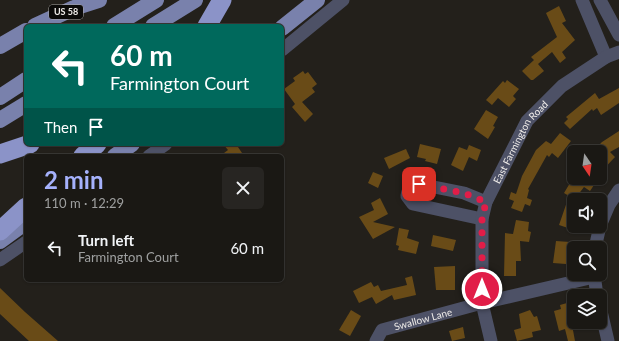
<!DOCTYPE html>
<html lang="en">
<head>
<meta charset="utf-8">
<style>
  body { margin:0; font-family:Lato,sans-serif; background:#272522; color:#f1f3f6; height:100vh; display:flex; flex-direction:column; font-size:15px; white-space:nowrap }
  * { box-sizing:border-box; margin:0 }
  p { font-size:13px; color:#9fa0a0 }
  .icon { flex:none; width:22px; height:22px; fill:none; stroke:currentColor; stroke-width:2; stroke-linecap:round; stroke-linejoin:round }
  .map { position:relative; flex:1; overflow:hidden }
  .sheet { position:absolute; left:24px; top:154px; width:260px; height:128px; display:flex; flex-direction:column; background:#1a1814; border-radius:6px; box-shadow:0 1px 3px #0004,0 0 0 1px #383734 }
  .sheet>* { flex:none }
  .top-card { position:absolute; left:24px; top:24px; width:260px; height:122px; border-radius:6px; box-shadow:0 1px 3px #0004,0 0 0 1px #383734; background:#00695c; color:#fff; overflow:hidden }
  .needle { width:26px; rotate:167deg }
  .tools { position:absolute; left:567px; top:145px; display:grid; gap:8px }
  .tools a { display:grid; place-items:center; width:40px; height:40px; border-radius:6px; background:#1a1814; box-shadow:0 1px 3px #0004,0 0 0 1px #383734; font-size:20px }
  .pin { position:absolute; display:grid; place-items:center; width:34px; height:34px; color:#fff; margin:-17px; border-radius:8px; box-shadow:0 2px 6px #0006 }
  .me { position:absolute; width:44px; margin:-22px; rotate:0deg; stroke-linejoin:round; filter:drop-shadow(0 0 3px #0008) }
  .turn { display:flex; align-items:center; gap:14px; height:84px; padding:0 20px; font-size:18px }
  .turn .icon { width:52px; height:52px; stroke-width:2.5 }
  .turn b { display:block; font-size:28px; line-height:34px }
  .then { display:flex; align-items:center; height:38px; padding:0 20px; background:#0003; gap:8px; font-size:15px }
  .round { display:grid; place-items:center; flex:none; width:42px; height:42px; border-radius:6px; background:#272522 }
  .overview { display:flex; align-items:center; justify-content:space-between; height:68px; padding:0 20px }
  h1 { font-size:24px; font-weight:700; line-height:30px; color:#a5b1fc }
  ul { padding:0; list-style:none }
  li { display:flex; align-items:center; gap:12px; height:52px; padding:0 20px }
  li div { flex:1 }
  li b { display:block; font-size:15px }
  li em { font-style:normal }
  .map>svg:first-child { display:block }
</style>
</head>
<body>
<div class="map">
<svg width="619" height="341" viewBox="0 0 619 341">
  <rect width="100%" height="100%" fill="#23201b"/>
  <g fill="#694b17">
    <polygon points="559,6 566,21 562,23 575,40 562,52 566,58 560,63 552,52 538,64 544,71 533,80 531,80 522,71 534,60 531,57 557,37 546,13"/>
    <polygon points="303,71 305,74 308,72 317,84 312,88 315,92 302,102 313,114 305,122 292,107 295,104 284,89 295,81 293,78"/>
    <polygon points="507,80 519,89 513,96 516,99 509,107 498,98 492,105 486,100 503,81 505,83"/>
    <polygon points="619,88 619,103 601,115 597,108 593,111 592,109 570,129 564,123 568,119 566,117 595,93 599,99"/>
    <polygon points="486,110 498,117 493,126 495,127 488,139 474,129"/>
    <polygon points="619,131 619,147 610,152 615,157 600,173 600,152 596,148 602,142"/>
    <polygon points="560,133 571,141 558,158 552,153 549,157 547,155 528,189 529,190 527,198 532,200 530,206 525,204 522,212 511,208 514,201 509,199 511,192 516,194 522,176 536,150 546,141 551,144"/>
    <polygon points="223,144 236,144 244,156 220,156 228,150"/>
    <polygon points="420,144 441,149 437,164 425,161 426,159 417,157"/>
    <polygon points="469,145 481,150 477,161 469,157 463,171 451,165 459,147 467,150"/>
    <polygon points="406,149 410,158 389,169 384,158"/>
    <polygon points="373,172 383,176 378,188 368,183"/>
    <polygon points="573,178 589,178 596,182 590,191 584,187 574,200 574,221 571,229 559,225 569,196 564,193"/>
    <polygon points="380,198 388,214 373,222 395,227 373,239 359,217 374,210 371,203"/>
    <polygon points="516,220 529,222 528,231 531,232 529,242 520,241 521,261 516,261 516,276 504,276 505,233 513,234"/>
    <polygon points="399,228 409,230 407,238 419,242 416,254 398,250 399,246 396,245"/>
    <polygon points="433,235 456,240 453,251 431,246"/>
    <polygon points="556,241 570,242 569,255 567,255 566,264 553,263"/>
    <polygon points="455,266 455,290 436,290 434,267"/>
    <polygon points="412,276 416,295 394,300 392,295 376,304 372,297 359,303 353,291 371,282 374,287 378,285 381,291 407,285 405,278"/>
    <polygon points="0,288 25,312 58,341 29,341 0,314"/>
    <polygon points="574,301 574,312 570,314 575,341 568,341 565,329 559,331 554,311 561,309 560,305"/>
    <polygon points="351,310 361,316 350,336 339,330"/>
    <polygon points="530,310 534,317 537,316 541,330 532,332 533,337 517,341 514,330 521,328 519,314"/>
    <polygon points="463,327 465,338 452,341 449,331"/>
  </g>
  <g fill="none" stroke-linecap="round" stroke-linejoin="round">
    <g stroke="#4d5166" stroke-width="13">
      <polyline points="582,0 606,57"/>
      <polyline points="600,0 619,35"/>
      <polyline points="282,50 343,0"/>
      <polyline points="149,156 166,144"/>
      <path d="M482 219 413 204 407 196C408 189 411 184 419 184L464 193 486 202"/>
      <polyline points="600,226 609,205 619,190"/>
      <polyline points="595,248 600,226"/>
      <polyline points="0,260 26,242"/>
      <polyline points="594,274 597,296"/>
      <polyline points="600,307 608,341"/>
      <path id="s1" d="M376 341 382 330 482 303 594 277"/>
      <path id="s2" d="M491 341 482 303V219L486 202 527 121 562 86 606 57 619 52"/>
    </g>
    <g stroke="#7981ac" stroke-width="16">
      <polyline points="35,26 74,8 99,0"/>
      <polyline points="114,26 156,0"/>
      <polyline points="153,26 195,0"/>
      <polyline points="282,28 317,0"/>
      <polyline points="0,46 26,31"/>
      <polyline points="0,97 26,80"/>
      <polyline points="0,120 26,104"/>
      <polyline points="115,156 132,144"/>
      <polyline points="0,241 26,222"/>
    </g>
    <g stroke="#8b93c8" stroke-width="19">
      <polyline points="207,26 222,0"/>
      <polyline points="0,154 30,144"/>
      <polyline points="83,156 97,144"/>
      <polyline points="0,231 26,207"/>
    </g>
  </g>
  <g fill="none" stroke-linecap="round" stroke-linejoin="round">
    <polyline stroke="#e11d48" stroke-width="7" stroke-dasharray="0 12.6" points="419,184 464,193 486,202 482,219 482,289"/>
  </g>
  <g text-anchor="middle" stroke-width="4" stroke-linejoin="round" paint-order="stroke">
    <rect fill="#0b0a08" stroke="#aba8a6" stroke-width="1" x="49" y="5" width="34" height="14" rx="3"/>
    <g font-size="9" font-weight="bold" fill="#efece9">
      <text x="66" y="15">US 58</text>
    </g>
    <g font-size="10" fill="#efece9" stroke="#0b0a08">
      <text dy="4" stroke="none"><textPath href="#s2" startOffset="210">East Farmington Road</textPath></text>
      <text dy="4" stroke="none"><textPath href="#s1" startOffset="55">Swallow Lane</textPath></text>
    </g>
  </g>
</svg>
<div class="tools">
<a><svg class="needle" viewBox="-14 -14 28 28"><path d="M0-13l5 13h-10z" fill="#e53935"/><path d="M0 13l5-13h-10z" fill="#9fa0a0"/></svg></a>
<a><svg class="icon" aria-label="sound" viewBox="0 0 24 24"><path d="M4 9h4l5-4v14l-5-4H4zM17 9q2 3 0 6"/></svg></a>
<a><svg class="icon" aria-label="search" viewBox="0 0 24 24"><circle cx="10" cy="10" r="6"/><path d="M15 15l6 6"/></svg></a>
<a><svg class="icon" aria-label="layers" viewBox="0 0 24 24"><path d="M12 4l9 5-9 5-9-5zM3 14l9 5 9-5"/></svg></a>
</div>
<div class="pin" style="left:419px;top:184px;background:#d93025"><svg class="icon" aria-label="arrive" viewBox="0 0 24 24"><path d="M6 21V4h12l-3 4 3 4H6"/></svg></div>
<svg class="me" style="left:482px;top:289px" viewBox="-20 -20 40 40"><circle r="17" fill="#e11d48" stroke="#fff" stroke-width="3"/><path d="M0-11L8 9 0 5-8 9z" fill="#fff"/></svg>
<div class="top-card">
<div class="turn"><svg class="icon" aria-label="left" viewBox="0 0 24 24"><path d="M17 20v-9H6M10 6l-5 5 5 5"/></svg><div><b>60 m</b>Farmington Court</div></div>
<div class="then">Then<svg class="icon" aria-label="arrive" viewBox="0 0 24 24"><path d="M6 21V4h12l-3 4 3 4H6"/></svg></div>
</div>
<section class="sheet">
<div class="overview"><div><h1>2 min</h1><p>110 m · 12:29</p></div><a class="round"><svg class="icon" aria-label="close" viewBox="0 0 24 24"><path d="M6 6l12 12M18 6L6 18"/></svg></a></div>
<ul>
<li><svg class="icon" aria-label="left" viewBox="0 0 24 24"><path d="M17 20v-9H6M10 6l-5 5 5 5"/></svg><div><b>Turn left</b><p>Farmington Court</p></div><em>60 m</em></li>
</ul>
</section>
</div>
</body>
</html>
